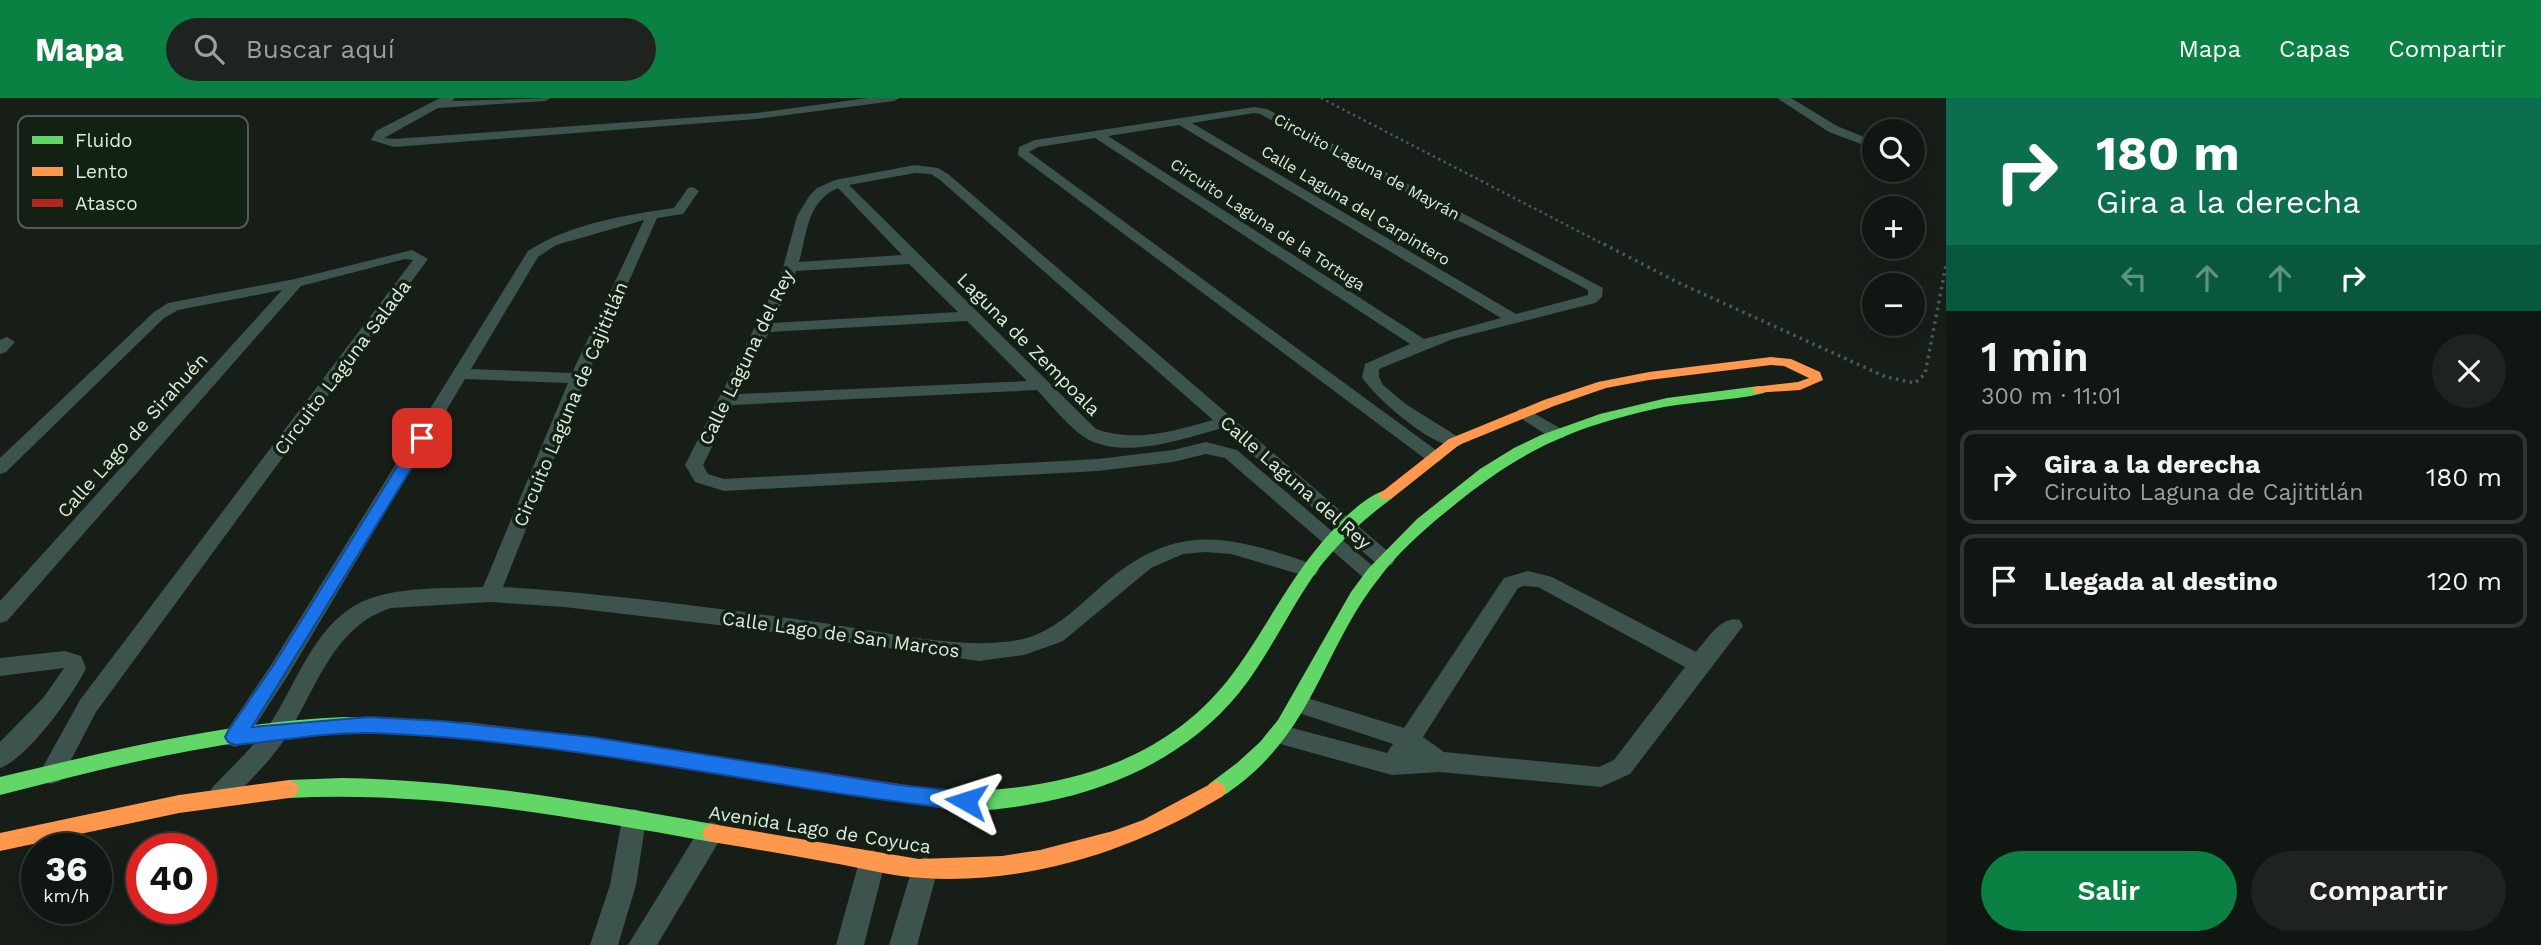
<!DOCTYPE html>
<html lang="es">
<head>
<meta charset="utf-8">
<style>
  body { margin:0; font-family:"Work Sans",sans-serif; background:#1e231f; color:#f1f3f6; height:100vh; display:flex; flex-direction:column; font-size:26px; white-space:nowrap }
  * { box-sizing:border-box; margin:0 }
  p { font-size:23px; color:#9c9f9f }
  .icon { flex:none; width:38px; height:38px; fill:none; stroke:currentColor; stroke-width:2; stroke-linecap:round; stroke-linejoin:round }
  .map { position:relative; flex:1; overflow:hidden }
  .panel { display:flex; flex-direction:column; background:#101611; width:595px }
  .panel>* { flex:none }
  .banner { background:#0b6e4f; color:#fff; overflow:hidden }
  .tools { position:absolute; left:1862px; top:21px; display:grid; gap:14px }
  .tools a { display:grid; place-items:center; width:63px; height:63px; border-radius:50%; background:#101611; box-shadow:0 7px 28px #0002,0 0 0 2px #303531; font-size:35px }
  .speed { position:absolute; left:21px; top:735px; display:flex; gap:14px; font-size:35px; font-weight:700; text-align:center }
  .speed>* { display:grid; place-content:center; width:91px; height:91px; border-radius:50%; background:#101611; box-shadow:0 7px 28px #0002,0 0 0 2px #303531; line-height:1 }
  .speed small { font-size:18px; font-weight:400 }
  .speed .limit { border:10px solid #d22; background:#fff; color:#111 }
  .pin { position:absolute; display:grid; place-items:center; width:60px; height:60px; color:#fff; margin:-30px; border-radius:14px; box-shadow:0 4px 10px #0006 }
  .me { position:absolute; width:77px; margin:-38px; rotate:276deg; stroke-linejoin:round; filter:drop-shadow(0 0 5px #0008) }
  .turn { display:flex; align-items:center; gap:24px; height:147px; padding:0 35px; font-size:32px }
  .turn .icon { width:91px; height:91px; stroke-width:2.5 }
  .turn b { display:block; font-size:49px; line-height:60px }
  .lanes { display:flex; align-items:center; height:66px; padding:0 35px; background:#0003; justify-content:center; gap:35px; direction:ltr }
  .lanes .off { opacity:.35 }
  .round { display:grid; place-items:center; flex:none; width:74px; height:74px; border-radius:37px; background:#1e231f }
  .overview { display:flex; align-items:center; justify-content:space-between; height:119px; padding:0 35px }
  h1 { font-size:42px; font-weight:600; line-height:52px }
  .primary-button { display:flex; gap:14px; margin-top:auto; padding:14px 35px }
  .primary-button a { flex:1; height:80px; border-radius:42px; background:#0b8043; color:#fff; font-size:28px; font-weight:600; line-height:80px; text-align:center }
  .primary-button a+a { background:#1e231f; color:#f1f3f6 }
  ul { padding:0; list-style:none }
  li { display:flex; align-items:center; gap:21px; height:94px; margin:0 14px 10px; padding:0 21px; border:4px solid #303531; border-radius:14px }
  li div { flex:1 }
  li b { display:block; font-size:26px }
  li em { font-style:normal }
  header { display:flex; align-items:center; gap:42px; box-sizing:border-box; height:98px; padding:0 35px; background:#0b8043; color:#fff }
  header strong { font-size:33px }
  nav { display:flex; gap:38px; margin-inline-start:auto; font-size:24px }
  .search { width:490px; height:63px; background:#1e231f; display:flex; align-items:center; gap:18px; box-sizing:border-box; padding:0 24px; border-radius:38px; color:#9c9f9f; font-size:26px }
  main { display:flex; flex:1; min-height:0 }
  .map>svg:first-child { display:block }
</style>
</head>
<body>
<header>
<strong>Mapa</strong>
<div class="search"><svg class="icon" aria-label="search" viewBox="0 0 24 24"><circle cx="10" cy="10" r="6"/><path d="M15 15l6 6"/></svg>Buscar aquí</div>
<nav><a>Mapa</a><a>Capas</a><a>Compartir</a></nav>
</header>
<main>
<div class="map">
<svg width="1946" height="847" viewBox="0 0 1946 847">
  <rect width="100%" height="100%" fill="#161e17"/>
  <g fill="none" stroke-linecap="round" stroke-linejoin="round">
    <polyline stroke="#4a5a55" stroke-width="2.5" stroke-dasharray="2.5 3.5" stroke-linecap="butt" points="1321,0 1607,148"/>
    <polyline stroke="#4a5a55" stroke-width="3.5" stroke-dasharray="2.5 4.5" stroke-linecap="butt" points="1604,146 1677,184 1886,279 1915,285 1925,276 1946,167"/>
    <g fill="#3d534e" fill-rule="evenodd">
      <polygon points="440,0 455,0 452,3 551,0 545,3 438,10 384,40 394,41 756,15 868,0 900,0 894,3 756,21 394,49 371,42 376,33"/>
      <polygon points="1777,0 1791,0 1837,28 1874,43 1874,51 1829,34"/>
      <path d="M1254 9 1267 11 1603 190 1602 199 1595 205 1453 241 1379 271V279L1383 287 1407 307 1460 340 1463 344 1460 348C1437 354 1374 299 1362 279L1365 266 1410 246 1095 40 1038 49 1029 54 1440 355 1443 359 1440 363H1428L1018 57 1019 49 1035 42ZM1254 15 1260 16 1588 192V197L1516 216 1192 25ZM1179 27 1501 220 1424 241 1108 38Z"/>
      <path d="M915 67 938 70 948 76 1392 457 1395 462 1392 467H1378L1222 330C1183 341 1121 363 1084 339 1067 327 1051 307 1037 292L733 307 703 367 708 376 724 381 1098 361 1173 352 1206 344 1237 352 1382 476 1379 481 1372 483 1365 481 1225 360 1206 356 1173 364 1098 373 724 393 695 384 685 367 772 195 783 170 797 118 810 97 817 90 835 82ZM915 75 931 76 940 82 1213 322C1174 333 1136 345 1096 331L849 87ZM838 90 902 157 799 164C807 136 807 103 838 90ZM909 166 958 214 773 225 796 173ZM967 223 1027 283 738 296 769 234Z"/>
      <path d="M693 89 699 93 683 116 657 120 586 280 503 489C610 496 717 510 823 525 882 533 967 554 1023 541 1052 534 1075 512 1097 492 1175 422 1224 436 1316 467L1319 472 1316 477 1309 479 1231 456 1205 454 1183 456 1151 470 1063 543 1024 557 979 563 744 530 564 509 490 504 391 510C333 528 316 592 286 639 271 663 248 684 230 704L221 708 212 704 209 697 212 690C231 669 254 649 270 626 298 584 315 523 366 502 402 488 445 491 483 489L568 285 465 281 287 579 243 646 235 649 227 646 223 639 227 632 271 567 528 153C569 126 625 117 674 110L688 90ZM644 122 572 275 471 271 538 159 556 147Z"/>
      <polygon points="412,152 428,161 96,614 60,683 51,686 42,683 39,676 80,602 413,162 405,161 301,188 7,523 0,525 0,503 282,192 178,212 164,220 6,374 0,376 0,360 154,214 168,205 295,181"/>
      <polygon points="7,239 15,244 6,254 0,256 0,242"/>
      <polygon points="1525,310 1563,332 1566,336 1563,340 1551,340 1519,319 1516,315 1519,311"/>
      <path d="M1528 473 1552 479 1696 554C1707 542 1721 517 1740 522L1743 528 1630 676 1601 689 1439 674 1392 677 1273 644 1269 637 1273 630 1281 627 1387 655 1393 646 1293 613 1290 607 1293 601 1301 598 1404 630 1504 480ZM1523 488 1538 489 1685 569 1614 662 1599 669 1444 654 1423 639 1518 490Z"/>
      <path d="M65 553 81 558 86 570C74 596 27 661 0 670V644L44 599 64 570 0 578V560Z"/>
      <polygon points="634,711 643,714 646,722 636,787 618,847 590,847 610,787 622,722 625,714"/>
      <polygon points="711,724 720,727 724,735 657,847 628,847 702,727"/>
      <polygon points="872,752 881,756 885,764 864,847 836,847 859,764 863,756"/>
      <polygon points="925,759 934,763 938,771 917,847 889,847 912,771 916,763"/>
    </g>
    <g fill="#63d668" fill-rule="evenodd">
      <path d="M1759 288 1764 289 1766 292 1764 295C1732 303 1697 303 1664 309 1573 328 1519 353 1447 413 1422 433 1398 455 1379 480 1323 551 1315 629 1237 688 1227 695 1221 702 1209 698L1206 692 1209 686 1237 665 1260 644 1278 622 1351 494 1368 471 1417 421 1480 371 1514 350 1541 337 1600 316 1667 300Z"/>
      <path d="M1386 392 1391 393 1394 397 1391 401C1364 421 1340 443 1319 470 1290 510 1270 556 1239 595 1190 655 1119 689 1044 704 1016 709 966 718 939 708L936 702 939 696 946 693C1051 694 1159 669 1228 582 1260 541 1282 494 1314 454 1330 434 1361 399 1386 392Z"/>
      <path d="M344 619 475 625 482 627 485 633 482 639 475 641C411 636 347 632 283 639 187 649 93 673 0 697V679C114 652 226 624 344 619Z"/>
      <path d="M342 680C467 682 589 704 712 726L719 729 722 735 719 741 712 744C569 719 435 693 289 700L282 697 279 691 282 685 289 682Z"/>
    </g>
    <g fill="#ff974d" fill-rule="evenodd">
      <polygon points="1771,259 1791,261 1820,274 1823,282 1800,292 1754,295 1752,292 1754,289 1798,284 1809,280 1784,268 1771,267 1649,282 1606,290 1554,308 1459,347 1391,401 1381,401 1378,397 1449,341 1544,302 1598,284 1649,274"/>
      <polygon points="289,682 296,685 299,691 296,697 289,700 179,715 0,753 0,735 179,697"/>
      <path d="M1216 683 1223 686 1226 692 1223 698C1134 752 1029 787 923 780 896 779 870 772 844 767 800 759 756 751 712 744L705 741 702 735 705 729 712 726 919 761 1002 758 1040 752 1113 733 1143 722Z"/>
    </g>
    <polygon fill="#b3261e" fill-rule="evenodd" points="475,625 593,639 946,693 953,696 956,702 953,708 946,711 593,655 475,641 468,639 465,633 468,627"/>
  </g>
  <path fill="#1a73e8" stroke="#114b97" stroke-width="2" d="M422 335 430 340 252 629 369 619 442 623 592 639 899 687 966 694 973 697 976 703 973 709 966 712C767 691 573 642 372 635 327 634 280 643 235 647L228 644 225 639 228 633 273 568 415 340Z"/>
  <g text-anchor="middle" stroke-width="7" stroke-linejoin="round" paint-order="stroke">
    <g font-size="16" fill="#e0eae0" stroke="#122114">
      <text transform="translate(1367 68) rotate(28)" y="6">Circuito Laguna de Mayrán</text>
      <text transform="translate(1356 107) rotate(31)" y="6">Calle Laguna del Carpintero</text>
      <text transform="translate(1268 126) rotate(33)" y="6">Circuito Laguna de la Tortuga</text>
    </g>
    <g font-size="19" fill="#e0eae0" stroke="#122114">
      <text transform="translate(1029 246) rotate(45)" y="7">Laguna de Zempoala</text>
      <text transform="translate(746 259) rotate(-64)" y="7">Calle Laguna del Rey</text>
      <text transform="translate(342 269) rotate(-53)" y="7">Circuito Laguna Salada</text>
      <text transform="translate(570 306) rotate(-67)" y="7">Circuito Laguna de Cajititlán</text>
      <text transform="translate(132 337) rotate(-48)" y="7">Calle Lago de Sirahuén</text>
      <text transform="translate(1296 384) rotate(41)" y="7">Calle Laguna del Rey</text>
      <text transform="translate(841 536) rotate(8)" y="7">Calle Lago de San Marcos</text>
      <text transform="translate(820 731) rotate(9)" y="7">Avenida Lago de Coyuca</text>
    </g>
  </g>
  <rect x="18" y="18" width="230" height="112" rx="10" fill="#122114" stroke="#505d51" stroke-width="2"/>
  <rect x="32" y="38" width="31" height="8" fill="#63d668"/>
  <rect x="32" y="69" width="31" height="9" fill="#ff974d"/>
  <rect x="32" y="101" width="31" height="8" fill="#b3261e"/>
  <g font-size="19" fill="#e0eae0">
    <text x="75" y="49">Fluido</text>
    <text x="75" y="80">Lento</text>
    <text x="75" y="112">Atasco</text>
  </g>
</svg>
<div class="tools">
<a><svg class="icon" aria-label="search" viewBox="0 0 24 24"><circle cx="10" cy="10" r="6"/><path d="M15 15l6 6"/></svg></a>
<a>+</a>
<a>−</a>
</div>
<div class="speed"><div>36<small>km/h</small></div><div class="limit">40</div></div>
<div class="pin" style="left:422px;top:340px;background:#d93025"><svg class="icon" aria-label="arrive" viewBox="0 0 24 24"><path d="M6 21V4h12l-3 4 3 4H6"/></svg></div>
<svg class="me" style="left:966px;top:703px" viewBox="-20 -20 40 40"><path d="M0-17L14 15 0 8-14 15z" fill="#1a73e8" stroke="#fff" stroke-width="4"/></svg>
</div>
<section class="panel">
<div class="banner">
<div class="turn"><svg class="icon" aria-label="right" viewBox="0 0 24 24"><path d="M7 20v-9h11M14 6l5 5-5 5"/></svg><div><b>180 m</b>Gira a la derecha</div></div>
<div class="lanes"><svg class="icon off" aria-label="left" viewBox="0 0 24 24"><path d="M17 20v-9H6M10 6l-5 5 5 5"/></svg><svg class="icon off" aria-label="ahead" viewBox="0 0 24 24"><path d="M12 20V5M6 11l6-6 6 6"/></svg><svg class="icon off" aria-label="ahead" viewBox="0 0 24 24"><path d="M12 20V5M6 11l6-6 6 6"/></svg><svg class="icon" aria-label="right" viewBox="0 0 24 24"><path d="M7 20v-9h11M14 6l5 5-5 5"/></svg></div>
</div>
<div class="overview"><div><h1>1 min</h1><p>300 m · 11:01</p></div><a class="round"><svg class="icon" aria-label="close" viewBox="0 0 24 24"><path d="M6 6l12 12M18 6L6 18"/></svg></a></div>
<ul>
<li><svg class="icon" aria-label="right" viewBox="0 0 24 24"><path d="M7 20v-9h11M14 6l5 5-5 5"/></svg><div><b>Gira a la derecha</b><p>Circuito Laguna de Cajititlán</p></div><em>180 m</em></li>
<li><svg class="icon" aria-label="arrive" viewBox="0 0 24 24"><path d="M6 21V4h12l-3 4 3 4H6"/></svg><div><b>Llegada al destino</b></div><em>120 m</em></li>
</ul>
<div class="primary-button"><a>Salir</a><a>Compartir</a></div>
</section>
</main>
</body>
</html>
